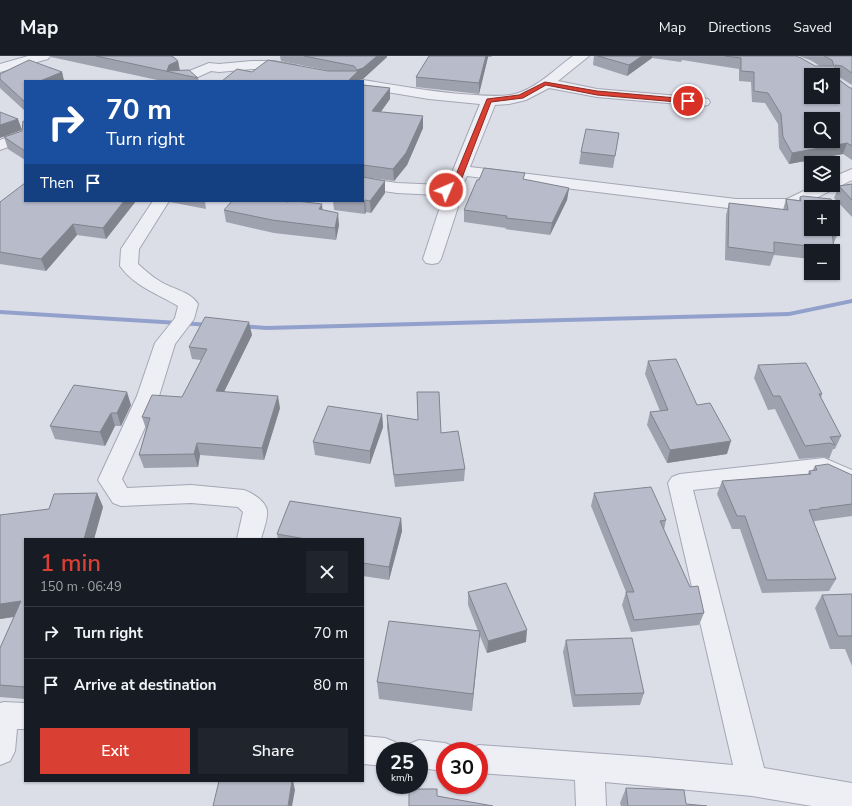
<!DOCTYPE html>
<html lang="en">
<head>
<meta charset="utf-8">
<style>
  body { margin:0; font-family:"Nunito Sans",sans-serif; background:#20242c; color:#f1f3f6; height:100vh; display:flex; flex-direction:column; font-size:15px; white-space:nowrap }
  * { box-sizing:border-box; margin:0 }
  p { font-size:13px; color:#9ea1a6 }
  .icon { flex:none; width:22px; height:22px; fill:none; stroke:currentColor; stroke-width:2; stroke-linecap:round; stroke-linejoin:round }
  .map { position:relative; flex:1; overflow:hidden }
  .sheet { position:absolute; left:24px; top:482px; width:340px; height:244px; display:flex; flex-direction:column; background:#171b24; border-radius:0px; box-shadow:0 1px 3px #0004 }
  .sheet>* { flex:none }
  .hud { position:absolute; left:24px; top:24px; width:340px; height:122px; border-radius:0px; box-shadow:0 1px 3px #0004; background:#1a4fa0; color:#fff; overflow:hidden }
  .fabs { position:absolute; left:804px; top:12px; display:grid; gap:8px }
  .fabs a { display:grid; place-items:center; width:36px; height:36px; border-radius:0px; background:#171b24; box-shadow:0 1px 3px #0004; font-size:20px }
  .speed { position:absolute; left:376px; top:686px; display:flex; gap:8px; font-size:20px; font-weight:700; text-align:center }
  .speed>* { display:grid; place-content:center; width:52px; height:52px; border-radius:50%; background:#171b24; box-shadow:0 1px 3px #0004; line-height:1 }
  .speed small { font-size:10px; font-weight:400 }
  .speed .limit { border:6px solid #d22; background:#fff; color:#111 }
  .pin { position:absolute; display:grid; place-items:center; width:34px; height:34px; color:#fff; margin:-17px; border:2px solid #fff; border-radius:50%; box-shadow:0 1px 4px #0007 }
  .me { position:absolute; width:44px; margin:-22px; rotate:45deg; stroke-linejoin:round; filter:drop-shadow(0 0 3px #0008) }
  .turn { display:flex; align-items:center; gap:14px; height:84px; padding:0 16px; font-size:18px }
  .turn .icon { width:52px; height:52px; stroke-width:2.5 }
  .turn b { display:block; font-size:28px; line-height:34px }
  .then { display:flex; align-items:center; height:38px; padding:0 16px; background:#0003; gap:8px; font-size:15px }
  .round { display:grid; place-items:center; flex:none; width:42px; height:42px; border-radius:0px; background:#20242c }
  .headline { display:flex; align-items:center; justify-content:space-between; height:68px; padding:0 16px }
  h1 { font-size:24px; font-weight:600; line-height:30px; color:#d93f33 }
  .cta { display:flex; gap:8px; margin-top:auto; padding:8px 16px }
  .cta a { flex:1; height:46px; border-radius:0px; background:#d93f33; color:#fff; font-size:16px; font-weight:600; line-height:46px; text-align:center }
  .cta a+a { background:#20242c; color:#f1f3f6 }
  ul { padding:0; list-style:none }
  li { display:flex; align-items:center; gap:12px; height:52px; padding:0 16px; border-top:1px solid #363941 }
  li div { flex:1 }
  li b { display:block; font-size:15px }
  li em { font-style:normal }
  header { display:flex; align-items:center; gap:24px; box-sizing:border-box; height:56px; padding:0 20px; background:#171b24; border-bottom:1px solid #363941 }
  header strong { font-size:19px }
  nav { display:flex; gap:22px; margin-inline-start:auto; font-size:14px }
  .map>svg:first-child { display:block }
</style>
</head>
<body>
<header>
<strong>Map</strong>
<nav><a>Map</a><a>Directions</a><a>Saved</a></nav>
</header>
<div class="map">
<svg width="852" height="750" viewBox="0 0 852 750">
  <rect width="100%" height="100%" fill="#dbdde7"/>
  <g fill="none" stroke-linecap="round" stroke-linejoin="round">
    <g fill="#92a1cb" fill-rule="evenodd">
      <polygon points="852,243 852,247 789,260 266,274 240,272 236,270 240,268 266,270 789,256"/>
      <polygon points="0,254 211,267 215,269 211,271 0,258"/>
    </g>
    <g stroke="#a4a7b4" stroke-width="2">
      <g id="minor">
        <polygon points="28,0 50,0 48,3 0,16 0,8"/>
        <path d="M573 0H589L558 25 597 33 703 42 708 43 710 46 708 49 703 50 597 41 549 32 526 44 509 48 495 49 470 111 736 143H787L816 129H833V121L852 113V124L796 152 790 153H736L467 120 462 130 455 136 458 151 441 203 438 207 432 208 426 207 423 203 440 151 438 139 397 137 363 132V122L397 127 442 129 449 124 480 48 429 43 363 32V25H358L363 24C400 30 438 37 475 39 488 40 502 41 515 38 537 32 555 13 573 0Z"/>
        <polygon points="252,5 274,5 296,9 298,12 296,15 291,16 274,13 252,13 219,16 211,15 189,25 170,25 172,22 209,7 219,8"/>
        <polygon points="25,75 25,85 0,94 0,84"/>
        <path d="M153 145H169L139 193 138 208C145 214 151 220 158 224 170 233 189 234 198 248L194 263 175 288 159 340 122 423 127 432 191 429 244 434C252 437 266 445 267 455 268 463 263 475 261 483H237L243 456 238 451 191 447 121 450 113 447 98 424 137 340 155 287 175 262 178 250C158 238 134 230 120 210L121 193Z"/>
        <polygon points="824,402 852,414 852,433 822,420 693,434 764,712 852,727 852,750 812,750 752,740 605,726 606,750 576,750 575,724 479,717 479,695 468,695 469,693 479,689 646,701 733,709 668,427 672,421 680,418"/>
        <polygon points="4,646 25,647 25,673 17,673 15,695 10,705 0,709 0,647"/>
        <polygon points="363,680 385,682 395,686 399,695 385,695 385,710 363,708"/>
        <polygon points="419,684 445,687 455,691 457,695 445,695 445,715 419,712 419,695 406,695 409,688"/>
      </g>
    </g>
    <use href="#minor" fill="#eeeff5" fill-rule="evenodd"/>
  </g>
  <g fill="#9ea1ae">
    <polygon points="51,0 172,0 178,5 180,14 198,22 199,25 162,25 51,1"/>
    <polygon points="280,0 387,0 387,1 363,23 359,24 359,25 222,25 252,16 330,15 281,5"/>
    <polygon points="429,0 492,0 491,1 488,1 479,38 416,31 416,21"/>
    <polygon points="594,0 796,0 815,10 820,10 810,4 799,0 852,0 852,29 839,21 835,20 850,32 852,32 852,104 843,98 789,108 779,92 778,68 765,47 752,46 751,26 739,25 739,13 682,4 681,6 652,2 627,20 593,9"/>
    <polygon points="62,16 64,25 25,25 25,55 0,32 0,18"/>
    <polygon points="363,29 390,32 390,43 381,56 423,60 423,72 407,109 394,125 363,121"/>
    <polygon points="25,66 25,104 8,93 4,81 22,75"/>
    <polygon points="619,77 613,112 579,108 581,96"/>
    <polygon points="479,124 525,124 569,132 567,144 550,179 505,173 506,172 464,166 464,154"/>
    <polygon points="852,128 852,161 834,142 839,130"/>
    <polygon points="385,137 371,157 366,156 365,158 334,154 333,145 363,145"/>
    <polygon points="800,141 838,177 833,189 834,193 833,196 833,195 811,195 811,203 774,199 770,210 725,204 726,159 729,147 783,154 786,143 799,144"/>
    <polygon points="136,145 106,183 77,179 46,215 0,208 0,146"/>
    <polygon points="170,145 205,145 206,153 170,146"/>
    <polygon points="322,153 339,169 336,184 274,177 226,166 224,154"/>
    <polygon points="252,279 224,336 280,352 264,404 200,399 198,411 144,412 139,399 146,373 142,361 182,341 201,304 192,303 189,291"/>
    <polygon points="648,305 697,349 727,398 667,407 647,369 650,356 660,355 645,318"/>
    <polygon points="758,309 822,338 821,342 841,380 835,393 833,393 829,403 824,401 799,403 775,353 768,354 754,322"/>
    <polygon points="417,336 441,377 465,413 464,425 395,431 387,372 387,359 418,364"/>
    <polygon points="131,349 121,370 115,370 105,390 55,383 50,370"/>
    <polygon points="382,358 383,371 370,408 315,399 313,386"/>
    <polygon points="815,410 852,419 852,460 815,465 814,466 813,466 836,523 829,535 762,537 740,473 732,473 717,438 722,425 808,418 809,415 812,415"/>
    <polygon points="97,437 103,451 94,483 25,483 25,643 0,641 0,592 14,561 0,563 0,459 49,453 54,438"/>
    <polygon points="594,437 666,464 664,474 690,531 704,557 699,569 631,576 622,549 626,536 591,450"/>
    <polygon points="401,462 402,475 389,524 363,520 363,483 278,483 277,478"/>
    <polygon points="468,536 526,586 487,597 479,578 472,655 379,643 377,626 478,575 468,549"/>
    <polygon points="852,538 852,610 845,593 830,593 815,552 822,539"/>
    <polygon points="566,584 644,637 640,649 573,651 563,596"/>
    <polygon points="626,732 686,748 707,750 621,750 620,747"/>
  </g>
  <g fill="#81838d">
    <polygon points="377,0 387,0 387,1 363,23 359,24 359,25 348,25 357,17 357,14"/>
    <polygon points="486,0 488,0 488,1 479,38 479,27"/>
    <polygon points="642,0 652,0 652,2 627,20 629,9"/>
    <polygon points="178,5 180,17 167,15 169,9"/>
    <polygon points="62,16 64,25 40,25"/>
    <polygon points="390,32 390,43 373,66 372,55"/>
    <polygon points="423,60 423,72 407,109 394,125 393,113"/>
    <polygon points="18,63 22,74 0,82 0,69"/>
    <polygon points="847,87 843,98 789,108 792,97"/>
    <polygon points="385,125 385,137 371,157 370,145"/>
    <polygon points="569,132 567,144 550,179 552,167"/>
    <polygon points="365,144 366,156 365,158 364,146"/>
    <polygon points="124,145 136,145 106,183 103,172"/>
    <polygon points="322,148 323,161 319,153"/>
    <polygon points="338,157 339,169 336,184 335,172"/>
    <polygon points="73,168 77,179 46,215 41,203"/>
    <polygon points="249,266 252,279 218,348 216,335"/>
    <polygon points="127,336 131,349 121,370 117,357"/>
    <polygon points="278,340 280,352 264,404 262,392"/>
    <polygon points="111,357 115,370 105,390 100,376"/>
    <polygon points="382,358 383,371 370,408 370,395"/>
    <polygon points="731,385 727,398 667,407 670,394"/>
    <polygon points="197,387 200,399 198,411 194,398"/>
    <polygon points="97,437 103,451 94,483 84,483"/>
    <polygon points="401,462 402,475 389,524 389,511"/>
    <polygon points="21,545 25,559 0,563 0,548"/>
    <polygon points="527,574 526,586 487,597 488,585"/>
    <polygon points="480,575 478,593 472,655 473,638"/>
    <polygon points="292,725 293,725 295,734 292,750 288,750"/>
  </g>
  <g fill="#b8bbca" stroke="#81838d" fill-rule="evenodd">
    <polygon points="96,0 172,0 178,5 169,9 167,15 189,14 198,22"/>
    <polygon points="304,0 377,0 363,12 357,14 354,10"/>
    <polygon points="429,0 486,0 479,27 416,21"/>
    <polygon points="598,0 642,0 629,9"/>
    <path d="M725 0H796L801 2 815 10H834L832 4 824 0H852V17L842 10 835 9V21L850 32H852V90L847 87 792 97 783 81 781 58 768 37 754 35V16L741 15V2ZM811 19H833V41H811ZM811 63H833V85H811Z"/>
    <polygon points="29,4 62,16 40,25 25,25 25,46 0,23 0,18"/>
    <polygon points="268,4 328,15 358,15 348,25 222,25 237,13 252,16"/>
    <polygon points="363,29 390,32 372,55 423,60 406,97 393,113 363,109"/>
    <polygon points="0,56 18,63 0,69"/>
    <polygon points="23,65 25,66 25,95 4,81 22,75"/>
    <polygon points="586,73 619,77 615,100 581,96"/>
    <polygon points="484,112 525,117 523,123 569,132 552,167 506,162 507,160 464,154 477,124 479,124"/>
    <polygon points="363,121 385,125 370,145 365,144 364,146 359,145 363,145"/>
    <polygon points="25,127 25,145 124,145 103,172 73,168 41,203 0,196 0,146"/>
    <polygon points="852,128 852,144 839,130"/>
    <polygon points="803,140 831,143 833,151 811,151 811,173 833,173 833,153 838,177 832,176 834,193 774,186 774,197 728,191 729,147 788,154 786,143 801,145 800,141"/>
    <polygon points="232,145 283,145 288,146 289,145 297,145 322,148 319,153 338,157 335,172 272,164 224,154"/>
    <polygon points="205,261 249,266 216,335 278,340 262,392 197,387 194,398 139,399 150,362 142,361 152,339 182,341 207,293 189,291"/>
    <polygon points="676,303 697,349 710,347 731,385 670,394 650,356 668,354 648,305"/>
    <polygon points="806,307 822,338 819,338 841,380 830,381 835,389 830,387 805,390 780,340 773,340 758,309"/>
    <polygon points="74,329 127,336 117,357 111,357 100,376 50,370"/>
    <polygon points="417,336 439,336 441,377 458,375 465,413 394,419 387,359 418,364"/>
    <polygon points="328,350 382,358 370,395 313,386"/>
    <polygon points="828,408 852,419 852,448 820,452 820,453 809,454 836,523 767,524 745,460 737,460 722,425 811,418 809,415 817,414 815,410"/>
    <polygon points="651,431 666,464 660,465 690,531 698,530 704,557 634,564 626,536 634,536 594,437"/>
    <polygon points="97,437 84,483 25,483 25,631 0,629 0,592 21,545 0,548 0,459 49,453 54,438"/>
    <polygon points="290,445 401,462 389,511 363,507 363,483 306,483 277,478"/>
    <polygon points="506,527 527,574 488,585 468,536"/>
    <polygon points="852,538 852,580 838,580 822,539"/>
    <polygon points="389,565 480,575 473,638 377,626"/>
    <polygon points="632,582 644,637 575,639 566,584"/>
    <polygon points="219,725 292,725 288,750 213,750"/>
    <polygon points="626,732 684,734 686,748 707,750 628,750"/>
    <polygon points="409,733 437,733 437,740 493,750 409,750"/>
  </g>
  <polygon fill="#d93f33" stroke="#8d2921" points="545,26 597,35 688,43 691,45 688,47 597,39 546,29 523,42 491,46 460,127 448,136 443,136 443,133 453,126 487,43 519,39"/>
</svg>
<div class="fabs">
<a><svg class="icon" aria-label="sound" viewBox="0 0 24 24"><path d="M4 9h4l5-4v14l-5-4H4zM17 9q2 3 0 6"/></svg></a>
<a><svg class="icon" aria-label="search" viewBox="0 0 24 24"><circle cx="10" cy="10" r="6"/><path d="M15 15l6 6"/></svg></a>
<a><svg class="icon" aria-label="layers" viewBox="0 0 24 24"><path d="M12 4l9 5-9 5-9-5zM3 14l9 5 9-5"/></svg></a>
<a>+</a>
<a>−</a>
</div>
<div class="speed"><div>25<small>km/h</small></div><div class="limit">30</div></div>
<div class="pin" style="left:688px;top:45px;background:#d93025"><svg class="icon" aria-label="arrive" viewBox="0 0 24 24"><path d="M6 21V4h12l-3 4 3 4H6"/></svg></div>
<svg class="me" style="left:446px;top:134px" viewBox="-20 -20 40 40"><circle r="17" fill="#d93f33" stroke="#fff" stroke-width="3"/><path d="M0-11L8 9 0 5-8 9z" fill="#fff"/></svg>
<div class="hud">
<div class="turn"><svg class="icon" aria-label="right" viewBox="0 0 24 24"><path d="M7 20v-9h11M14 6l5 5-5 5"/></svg><div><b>70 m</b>Turn right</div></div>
<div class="then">Then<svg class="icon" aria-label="arrive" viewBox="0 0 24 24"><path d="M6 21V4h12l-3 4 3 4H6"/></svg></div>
</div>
<section class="sheet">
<div class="headline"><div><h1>1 min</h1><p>150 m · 06:49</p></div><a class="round"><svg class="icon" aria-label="close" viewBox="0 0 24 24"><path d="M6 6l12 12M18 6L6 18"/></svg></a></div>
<ul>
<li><svg class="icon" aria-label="right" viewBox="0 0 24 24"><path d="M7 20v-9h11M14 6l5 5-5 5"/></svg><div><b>Turn right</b></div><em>70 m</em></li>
<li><svg class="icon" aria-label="arrive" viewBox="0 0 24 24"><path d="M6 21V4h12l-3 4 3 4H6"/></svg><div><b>Arrive at destination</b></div><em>80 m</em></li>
</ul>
<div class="cta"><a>Exit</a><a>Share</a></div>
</section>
</div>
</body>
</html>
